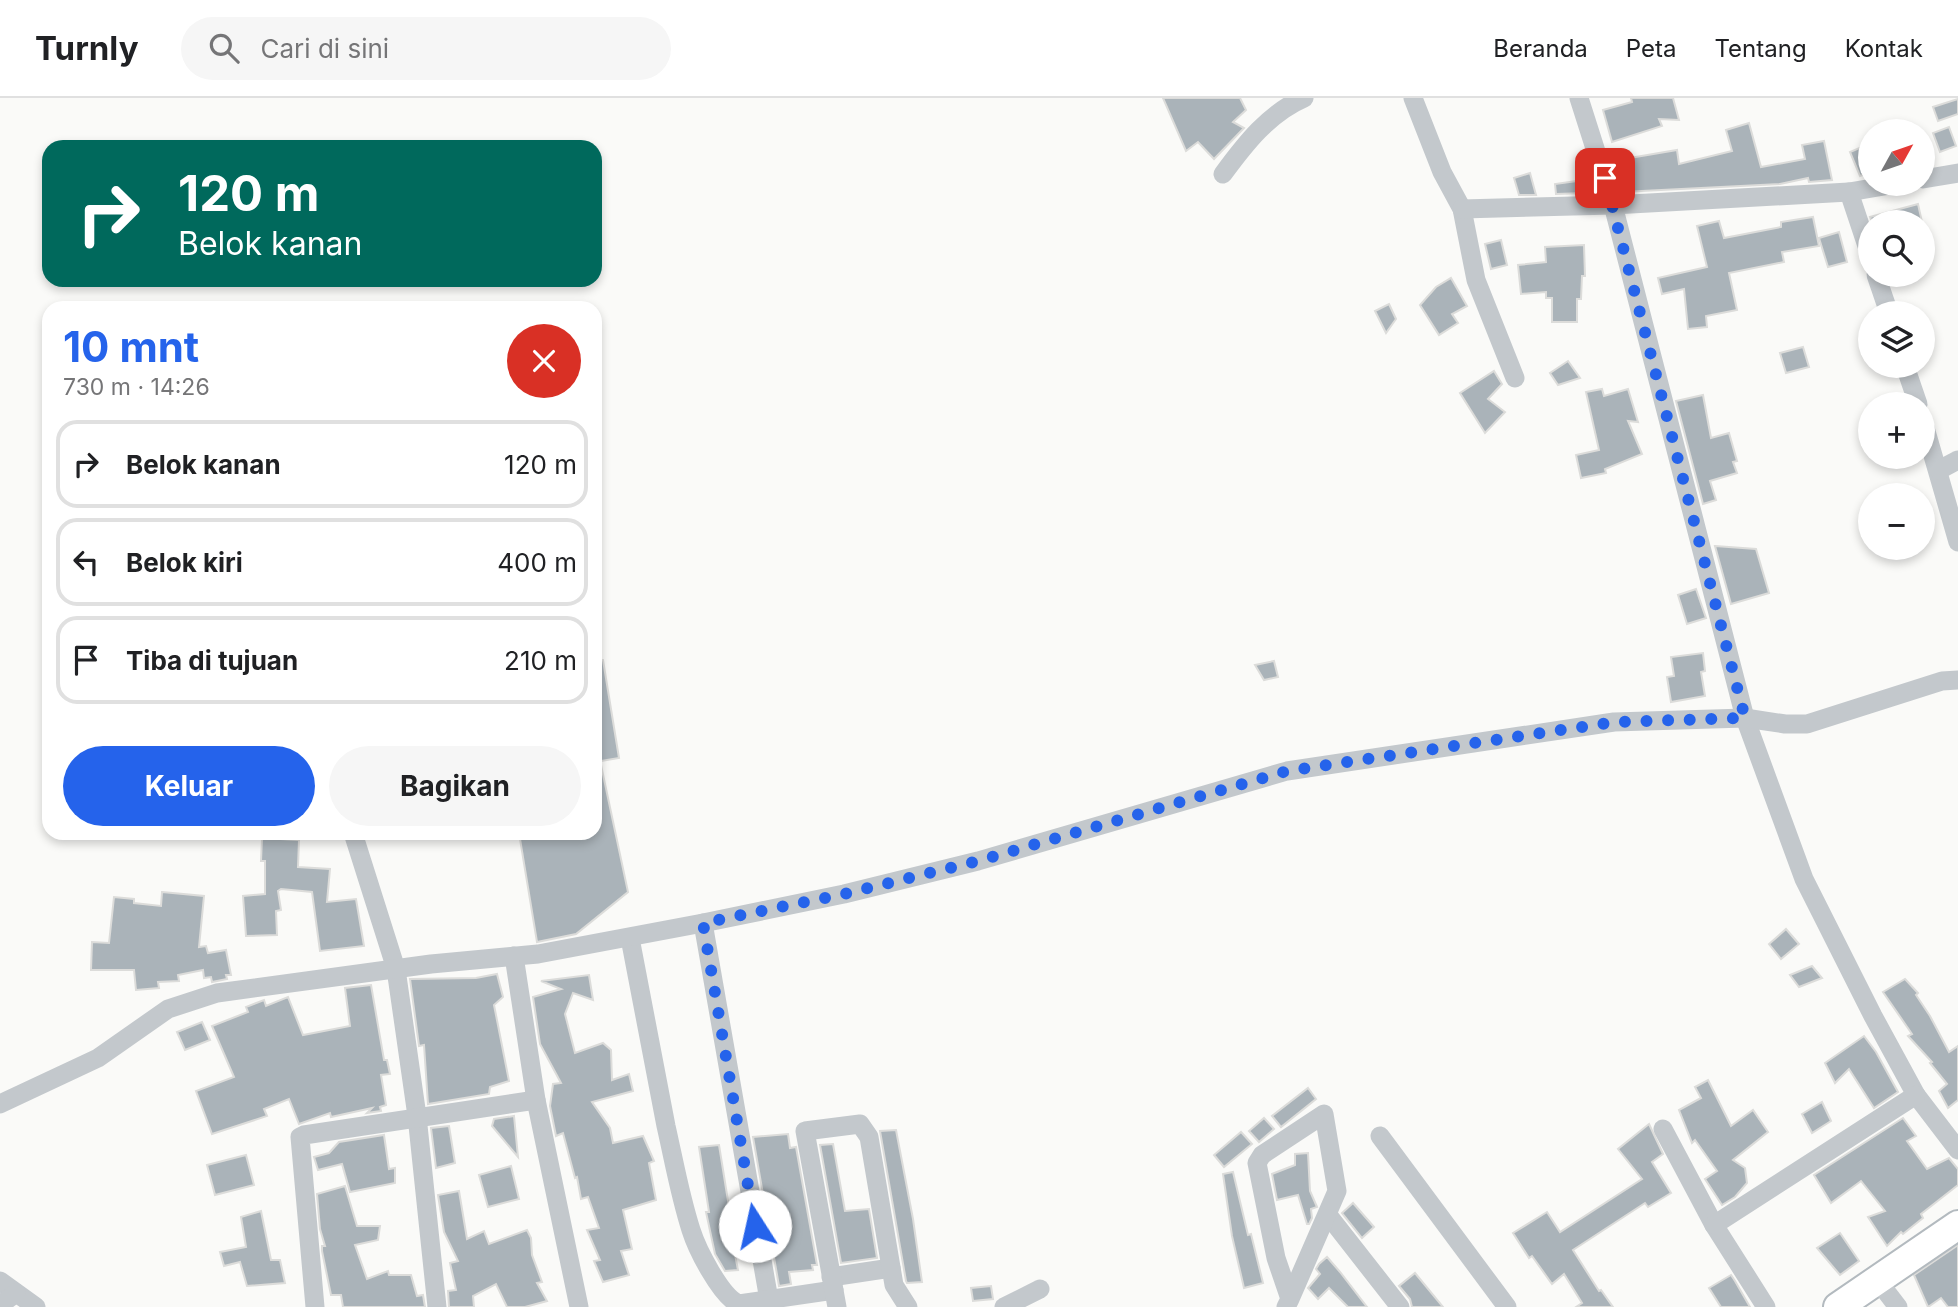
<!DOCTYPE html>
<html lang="id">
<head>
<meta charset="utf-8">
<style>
  body { margin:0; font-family:Inter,sans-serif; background:#f6f6f6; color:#202124; height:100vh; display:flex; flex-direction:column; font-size:26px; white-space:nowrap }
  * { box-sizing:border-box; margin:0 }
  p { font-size:23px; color:#757577 }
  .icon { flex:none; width:38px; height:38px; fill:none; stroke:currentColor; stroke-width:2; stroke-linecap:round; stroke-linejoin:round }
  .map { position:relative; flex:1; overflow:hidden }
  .side { position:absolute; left:42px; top:203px; width:560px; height:539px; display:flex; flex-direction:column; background:#fff; border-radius:21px; box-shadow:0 4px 10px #0003 }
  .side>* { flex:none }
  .guide { position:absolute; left:42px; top:42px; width:560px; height:147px; border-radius:21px; box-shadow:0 4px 10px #0003; background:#00695c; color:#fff; overflow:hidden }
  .needle { width:46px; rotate:50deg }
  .controls { position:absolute; left:1858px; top:21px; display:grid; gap:14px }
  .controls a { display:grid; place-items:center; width:77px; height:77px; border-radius:50%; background:#fff; box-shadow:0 4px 10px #0003; font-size:35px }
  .pin { position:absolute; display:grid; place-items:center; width:60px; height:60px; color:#fff; margin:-30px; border-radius:14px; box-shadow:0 4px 10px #0006 }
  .me { position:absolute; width:77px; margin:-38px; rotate:350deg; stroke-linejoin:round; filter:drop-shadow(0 0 5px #0008) }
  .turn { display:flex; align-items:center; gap:24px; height:147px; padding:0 21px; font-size:32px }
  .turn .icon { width:91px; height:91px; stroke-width:2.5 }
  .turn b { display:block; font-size:49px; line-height:60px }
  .round { display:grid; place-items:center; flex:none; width:74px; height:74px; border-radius:37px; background:#f6f6f6 }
  .summary { display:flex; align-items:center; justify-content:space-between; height:119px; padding:0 21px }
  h1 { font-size:42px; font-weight:700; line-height:52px; color:#2563eb }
  .primary-button { display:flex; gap:14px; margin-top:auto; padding:14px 21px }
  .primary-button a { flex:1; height:80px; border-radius:42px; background:#2563eb; color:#fff; font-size:28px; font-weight:700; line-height:80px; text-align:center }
  .primary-button a+a { background:#f6f6f6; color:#202124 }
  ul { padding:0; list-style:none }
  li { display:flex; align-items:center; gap:21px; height:88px; margin:0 14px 10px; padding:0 7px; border:4px solid #e0e0e0; border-radius:21px }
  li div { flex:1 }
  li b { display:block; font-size:26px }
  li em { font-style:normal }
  header { display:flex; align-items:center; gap:42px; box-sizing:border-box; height:98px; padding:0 35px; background:#fff; border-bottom:2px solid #e0e0e0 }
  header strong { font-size:33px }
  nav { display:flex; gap:38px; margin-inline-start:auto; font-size:24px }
  .search { width:490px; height:63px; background:#f6f6f6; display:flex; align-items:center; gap:18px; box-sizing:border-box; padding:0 24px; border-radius:38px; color:#757577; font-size:26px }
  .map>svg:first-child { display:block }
</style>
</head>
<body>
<header>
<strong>Turnly</strong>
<div class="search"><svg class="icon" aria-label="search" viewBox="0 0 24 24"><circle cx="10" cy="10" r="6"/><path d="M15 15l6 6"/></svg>Cari di sini</div>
<nav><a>Beranda</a><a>Peta</a><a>Tentang</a><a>Kontak</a></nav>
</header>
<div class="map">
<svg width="1958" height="1209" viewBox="0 0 1958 1209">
  <rect width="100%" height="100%" fill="#fafaf8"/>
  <g fill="#aab3b9" stroke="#dcdcda" stroke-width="2">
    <polygon points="1163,0 1240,0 1246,12 1233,24 1244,30 1214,61 1198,44 1186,53"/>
    <polygon points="1631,0 1673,0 1679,22 1659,21 1662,28 1612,44 1603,12 1632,4"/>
    <polygon points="1958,1 1958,16 1938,23 1933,9"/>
    <polygon points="1749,25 1761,69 1805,61 1802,47 1824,43 1832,82 1809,84 1808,80 1780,86 1622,94 1612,63 1677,52 1679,66 1732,53 1726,32"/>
    <polygon points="1949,29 1956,48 1940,54 1933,35"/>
    <polygon points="1864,48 1871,66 1871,74 1860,78 1850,54"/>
    <polygon points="1530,75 1536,97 1519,97 1514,80"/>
    <polygon points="1584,82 1586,95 1556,96 1555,86"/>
    <polygon points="1918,106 1922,124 1872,124 1870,119"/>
    <polygon points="1813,119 1819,148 1782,154 1784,164 1729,175 1737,212 1706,218 1707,229 1688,231 1684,191 1662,196 1658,180 1707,169 1697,128 1719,123 1724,140 1781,129 1781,124"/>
    <polygon points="1839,134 1847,164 1828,169 1819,140"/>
    <polygon points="1501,142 1507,167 1491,171 1485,146"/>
    <polygon points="1584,147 1585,178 1582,178 1581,201 1577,201 1577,224 1552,224 1552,200 1546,200 1546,194 1521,196 1518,167 1546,164 1545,149"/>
    <polygon points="1451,180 1467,208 1452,216 1458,225 1439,237 1420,207 1436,189"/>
    <polygon points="1389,206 1396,221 1386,235 1375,213"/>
    <polygon points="1803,249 1809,269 1786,275 1780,255"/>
    <polygon points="1568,263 1580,280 1558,287 1550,275"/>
    <polygon points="1494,273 1502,286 1488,301 1505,314 1485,335 1460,295"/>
    <polygon points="1602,291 1604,298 1628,291 1638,324 1628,323 1642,356 1605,371 1606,375 1581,380 1576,357 1599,352 1586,294"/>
    <polygon points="1703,297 1711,340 1729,335 1737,363 1733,364 1737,375 1710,383 1716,402 1703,406 1676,303"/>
    <polygon points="1715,448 1756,451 1769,495 1731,506"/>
    <polygon points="1696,491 1706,520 1687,526 1678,497"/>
    <polygon points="1703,555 1705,573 1701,574 1705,598 1671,604 1667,579 1674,578 1671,559"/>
    <polygon points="603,562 619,660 595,664 595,563"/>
    <polygon points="1274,563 1278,579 1264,582 1255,567"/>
    <polygon points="601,667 628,794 576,836 537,844 519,735 595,735 595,668"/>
    <polygon points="262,740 299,742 298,769 330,771 327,804 356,801 364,848 320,853 312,794 281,791 278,793 281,812 276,813 277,837 246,838 243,798 265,796 265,763 261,763"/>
    <polygon points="162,794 204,798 199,849 206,848 208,855 226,852 231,877 226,877 227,881 212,884 211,879 204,880 203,872 178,877 179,883 158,884 159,890 136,892 134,872 91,872 92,844 109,845 114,799 134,801 134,805 161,808"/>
    <polygon points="1786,831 1799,846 1781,861 1769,846"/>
    <polygon points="1812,868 1822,880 1799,889 1790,877"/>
    <polygon points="497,876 503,899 494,907 509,983 490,989 489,996 428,1006 424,947 419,948 410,881 476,880"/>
    <polygon points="589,877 593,902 573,895 565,916 575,955 603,945 611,952 612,982 629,976 633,993 592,1004 610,1030 613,1045 643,1038 654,1063 649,1065 656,1102 623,1112 632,1151 621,1153 629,1177 603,1184 594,1163 600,1162 587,1132 599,1130 588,1099 581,1101 577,1079 575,1080 563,1035 556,1038 550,1008 553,986 561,985 540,946 533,899 561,891 541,883"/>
    <polygon points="1905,881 1918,895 1916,897 1930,918 1949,954 1958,948 1958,1002 1948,1010 1939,993 1947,986 1930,965 1932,964 1908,938 1912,936 1883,894"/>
    <polygon points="371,887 384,962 387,962 390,976 381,977 386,1007 380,1009 381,1013 367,1015 372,1010 331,1019 330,1015 299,1026 289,1001 264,1011 267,1018 212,1036 196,993 234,979 212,928 248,914 246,909 264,902 266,908 288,899 303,937 350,928 345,890"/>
    <polygon points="202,924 210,942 185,952 177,934"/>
    <polygon points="1864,938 1876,954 1898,994 1874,1010 1849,971 1835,985 1825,965"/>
    <polygon points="1708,982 1731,1028 1753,1012 1768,1034 1733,1062 1745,1070 1747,1085 1735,1099 1722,1107 1705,1081 1717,1073 1695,1042 1692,1045 1679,1012 1701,1000 1695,989"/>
    <polygon points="1308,990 1316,1001 1281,1029 1272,1018"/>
    <polygon points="1822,1004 1831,1023 1812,1035 1802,1016"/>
    <polygon points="514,1018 518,1059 492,1028 494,1021"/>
    <polygon points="1264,1020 1274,1031 1259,1044 1249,1033"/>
    <polygon points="1903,1020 1916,1038 1907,1043 1927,1071 1949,1060 1958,1071 1958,1087 1921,1116 1923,1120 1903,1136 1901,1134 1887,1148 1868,1119 1885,1113 1861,1083 1831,1105 1814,1077"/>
    <polygon points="1649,1026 1663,1056 1652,1064 1671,1095 1648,1109 1645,1105 1573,1152 1599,1193 1601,1192 1613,1209 1576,1209 1582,1205 1564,1176 1552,1186 1532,1158 1529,1160 1513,1135 1547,1114 1560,1134 1642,1081 1618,1051"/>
    <polygon points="449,1028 455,1065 436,1070 431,1030"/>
    <polygon points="896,1032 913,1121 922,1184 907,1185 906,1183 880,1033"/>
    <polygon points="1241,1034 1252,1046 1224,1069 1214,1057"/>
    <polygon points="788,1036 790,1050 796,1049 817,1167 812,1167 813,1172 789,1174 791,1186 779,1188 753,1039"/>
    <polygon points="384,1037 389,1071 395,1070 395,1085 350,1094 342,1066 318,1072 314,1059 329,1055 339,1044"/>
    <polygon points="833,1046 845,1113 869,1111 877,1160 841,1165 820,1047"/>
    <polygon points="719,1047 729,1109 726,1109 738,1172 725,1173 715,1156 706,1114 709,1114 699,1049"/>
    <polygon points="1308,1055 1310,1093 1317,1109 1311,1111 1312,1120 1309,1126 1307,1126 1298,1097 1277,1102 1272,1076 1295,1067 1295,1056"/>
    <polygon points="246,1057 254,1087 215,1097 207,1067"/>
    <polygon points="511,1068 519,1101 488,1109 479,1077"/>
    <polygon points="1233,1074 1248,1137 1251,1136 1263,1185 1244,1190 1232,1138 1223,1076"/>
    <polygon points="345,1088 357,1128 380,1128 378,1142 355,1147 367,1181 388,1173 389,1177 411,1177 417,1198 423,1197 425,1209 343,1209 341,1197 331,1197 322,1153 322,1148 325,1148 320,1131 317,1096"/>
    <polygon points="459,1093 467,1141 484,1133 489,1146 527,1132 531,1140 532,1157 542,1184 537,1185 547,1203 525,1209 507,1209 496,1186 473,1198 474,1209 449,1209 448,1193 456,1192 450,1165 458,1163 444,1134 438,1097"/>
    <polygon points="1353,1105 1374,1129 1362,1140 1342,1115"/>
    <polygon points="261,1113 271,1162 280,1162 285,1185 247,1188 240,1164 224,1168 220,1154 246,1149 241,1119"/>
    <polygon points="1840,1135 1859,1163 1840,1177 1817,1150"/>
    <polygon points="1958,1147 1958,1209 1948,1209 1941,1200 1928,1209 1914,1177"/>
    <polygon points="1327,1159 1340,1174 1367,1209 1348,1209 1329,1190 1318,1201 1308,1190 1320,1176 1316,1171 1319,1166"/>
    <polygon points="1415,1175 1443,1209 1412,1209 1410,1201 1399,1188"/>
    <polygon points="1731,1177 1735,1183 1750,1209 1721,1209 1709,1190"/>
    <polygon points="991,1188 993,1201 973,1203 971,1190"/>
  </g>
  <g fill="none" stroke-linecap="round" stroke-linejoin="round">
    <g stroke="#b3babf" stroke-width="32">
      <polyline id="secondary" points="1838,1209 1958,1127"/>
    </g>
    <g stroke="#c3c8cc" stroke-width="19">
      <polyline points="1413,0 1442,74 1462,111 1476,182 1515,280"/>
      <polyline points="1579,0 1613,107 1745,620 1804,781 1873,918 1916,997 1958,1052"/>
      <path d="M1223 76C1245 46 1269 15 1304 0"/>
      <polyline points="1923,81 1958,75"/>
      <polyline points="1849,94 1871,160"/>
      <polyline points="1462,111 1613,107 1849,94 1896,86"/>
      <polyline points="1876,177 1889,215"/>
      <polyline points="1905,268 1918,306"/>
      <polyline points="1923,323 1958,444"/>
      <polyline points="1939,372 1958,362"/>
      <polyline points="353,735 396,871 417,1018 437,1209"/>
      <polyline points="703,825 769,1202"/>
      <path d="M630 840C642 903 654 966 666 1028 674 1063 680 1098 691 1132 697 1151 721 1199 739 1206L834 1192"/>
      <polyline points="514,858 536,1002 579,1209"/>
      <polyline points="0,1006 98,960 168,911 217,895 431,866 538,856 703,825 844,796 978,763 1287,673 1614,624 1745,620 1785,626 1807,626 1942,583 1958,582"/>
      <polyline points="1663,1031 1714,1127 1766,1209"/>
      <polyline points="1380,1038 1507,1209"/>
      <polyline points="1328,1117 1400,1209"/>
      <polyline points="1714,1127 1916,997"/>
      <polyline points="831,1179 891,1170"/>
      <polyline points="0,1183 36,1209"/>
      <polyline points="1878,1183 1898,1209"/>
      <polyline points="0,1207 16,1195"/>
      <polyline points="315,1209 300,1039 304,1037 536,1002"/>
      <polyline points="837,1209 805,1033 860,1026 869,1039 894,1187 908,1209"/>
      <polyline points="1004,1209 1040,1191"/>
      <polyline points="1286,1209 1290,1201 1337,1093 1324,1016 1262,1057 1257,1065 1276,1160 1290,1201"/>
    </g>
    <use href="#secondary" stroke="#fff" stroke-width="28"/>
  </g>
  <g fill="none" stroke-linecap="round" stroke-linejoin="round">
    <polyline stroke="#2563eb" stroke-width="12" stroke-dasharray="0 21.6" points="755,1128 703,825 844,796 978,763 1287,673 1615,624 1745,620 1605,80"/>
  </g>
</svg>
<div class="controls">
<a><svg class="needle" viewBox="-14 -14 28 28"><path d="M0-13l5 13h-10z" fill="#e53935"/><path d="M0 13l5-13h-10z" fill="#757577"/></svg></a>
<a><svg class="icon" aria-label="search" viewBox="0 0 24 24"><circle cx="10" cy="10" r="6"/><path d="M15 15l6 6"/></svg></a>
<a><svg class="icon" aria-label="layers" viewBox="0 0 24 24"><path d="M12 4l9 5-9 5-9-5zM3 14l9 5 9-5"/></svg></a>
<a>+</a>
<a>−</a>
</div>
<div class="pin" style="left:1605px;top:80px;background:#d93025"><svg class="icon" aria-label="arrive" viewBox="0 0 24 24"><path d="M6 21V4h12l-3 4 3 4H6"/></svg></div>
<svg class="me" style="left:755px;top:1128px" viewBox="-20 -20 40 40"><circle r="19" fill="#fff"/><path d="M0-13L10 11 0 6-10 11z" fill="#2563eb"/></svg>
<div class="guide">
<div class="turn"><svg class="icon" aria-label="right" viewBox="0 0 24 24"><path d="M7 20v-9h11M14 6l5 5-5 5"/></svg><div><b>120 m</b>Belok kanan</div></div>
</div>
<section class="side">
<div class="summary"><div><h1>10 mnt</h1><p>730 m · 14:26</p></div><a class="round" style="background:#d93025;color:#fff"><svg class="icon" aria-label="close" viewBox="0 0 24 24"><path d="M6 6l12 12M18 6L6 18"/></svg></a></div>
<ul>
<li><svg class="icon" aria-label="right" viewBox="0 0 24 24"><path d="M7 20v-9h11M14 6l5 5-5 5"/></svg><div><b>Belok kanan</b></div><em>120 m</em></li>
<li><svg class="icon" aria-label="left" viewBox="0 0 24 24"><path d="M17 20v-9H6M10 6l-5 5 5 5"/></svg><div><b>Belok kiri</b></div><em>400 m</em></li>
<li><svg class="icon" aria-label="arrive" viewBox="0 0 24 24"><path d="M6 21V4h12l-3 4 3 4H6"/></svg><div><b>Tiba di tujuan</b></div><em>210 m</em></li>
</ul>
<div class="primary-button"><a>Keluar</a><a>Bagikan</a></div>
</section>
</div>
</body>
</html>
